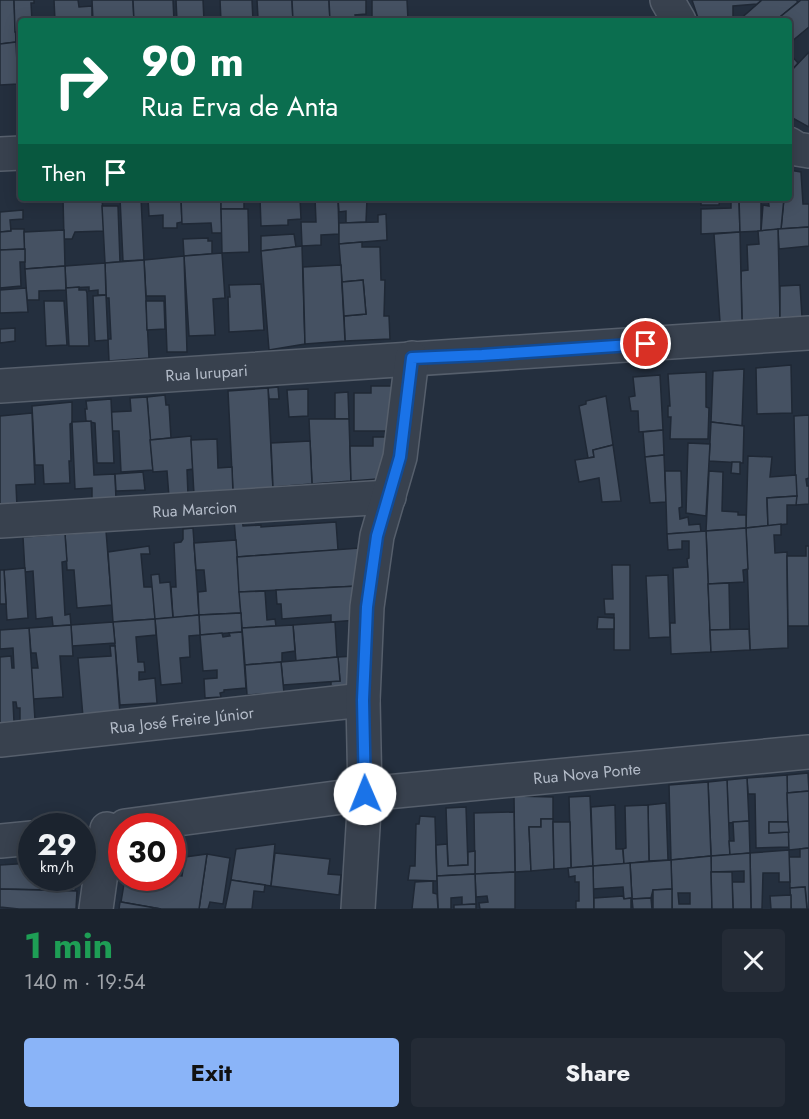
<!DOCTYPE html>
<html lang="en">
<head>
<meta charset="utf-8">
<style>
  body { margin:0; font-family:Jost,sans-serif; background:#242b36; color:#f1f3f6; height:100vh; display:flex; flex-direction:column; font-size:22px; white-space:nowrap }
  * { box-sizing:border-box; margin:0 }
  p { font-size:20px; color:#a0a4aa }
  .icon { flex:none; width:33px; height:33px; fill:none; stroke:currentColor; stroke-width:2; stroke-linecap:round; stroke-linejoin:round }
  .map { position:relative; height:909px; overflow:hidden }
  .details { display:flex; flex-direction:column; background:#1b232e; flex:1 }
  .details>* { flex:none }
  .banner { position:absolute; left:18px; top:18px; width:774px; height:183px; border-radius:6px; box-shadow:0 3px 15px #0003,0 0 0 2px #39404a; background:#0b6e4f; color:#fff; overflow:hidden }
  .speed { position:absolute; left:18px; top:813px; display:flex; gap:12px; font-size:30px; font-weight:700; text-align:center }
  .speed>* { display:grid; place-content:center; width:78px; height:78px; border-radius:50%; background:#1b232e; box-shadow:0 3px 15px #0003,0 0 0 2px #39404a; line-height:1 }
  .speed small { font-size:15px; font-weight:400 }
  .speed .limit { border:9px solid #d22; background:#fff; color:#111 }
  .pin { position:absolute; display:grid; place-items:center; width:51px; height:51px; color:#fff; margin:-26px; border:3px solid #fff; border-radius:50%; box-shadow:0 2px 6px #0007 }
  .me { position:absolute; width:66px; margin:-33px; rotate:359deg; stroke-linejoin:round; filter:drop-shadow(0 0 4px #0008) }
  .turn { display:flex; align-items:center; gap:21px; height:126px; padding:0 24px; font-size:27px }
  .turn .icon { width:78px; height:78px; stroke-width:2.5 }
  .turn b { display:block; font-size:42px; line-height:51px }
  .then { display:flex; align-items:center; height:57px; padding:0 24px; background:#0003; gap:12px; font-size:22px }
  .round { display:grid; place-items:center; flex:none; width:63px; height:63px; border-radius:6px; background:#242b36 }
  .overview { display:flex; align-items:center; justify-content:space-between; height:102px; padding:0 24px }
  h1 { font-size:36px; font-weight:700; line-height:45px; color:#1e9e55 }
  .primary-button { display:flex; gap:12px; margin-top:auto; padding:12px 24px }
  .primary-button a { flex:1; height:69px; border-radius:6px; background:#8ab4f8; color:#111; font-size:24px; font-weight:700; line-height:69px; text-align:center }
  .primary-button a+a { background:#242b36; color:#f1f3f6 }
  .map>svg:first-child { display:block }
</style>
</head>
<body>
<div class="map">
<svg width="809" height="909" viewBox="0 0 809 909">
  <rect width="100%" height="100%" fill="#242f3e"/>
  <g fill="#455162" stroke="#1f2835" stroke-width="1.5" fill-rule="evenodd">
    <polygon points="0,0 14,0 16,42 0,44"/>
    <polygon points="14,0 34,0 34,3 31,3 32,21 21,21 21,32 15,32"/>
    <polygon points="54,0 78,0 79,7 92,6 92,21 55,21"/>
    <polygon points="92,0 133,0 134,21 93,21"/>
    <polygon points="133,0 173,0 174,21 134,21"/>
    <polygon points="176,0 203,0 204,21 177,21"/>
    <polygon points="220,0 252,0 253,21 221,21"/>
    <polygon points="257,0 292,0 293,21 253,21 253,18 258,18"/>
    <polygon points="292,0 329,0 330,21 293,21"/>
    <polygon points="329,0 366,0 366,14 355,15 356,21 330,21"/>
    <polygon points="372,0 407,0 408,20 372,21"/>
    <polygon points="692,0 762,0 757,4 733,6 733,17 727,18 727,21 699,21"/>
    <polygon points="762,0 796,0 798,2 775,21 738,21"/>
    <polygon points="801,0 809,0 809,27 791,42 789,40 789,21 775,21"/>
    <polygon points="16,38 21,38 21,70 18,70"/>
    <polygon points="16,42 18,84 0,85 0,44"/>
    <polygon points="809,52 809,127 789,116 789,73"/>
    <polygon points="789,53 798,63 789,73"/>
    <polygon points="18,70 21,70 21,123 20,123"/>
    <polygon points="789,170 801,172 803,204 809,204 809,227 781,229 784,198 789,198"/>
    <polygon points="63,198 102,198 104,231 75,232 72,239 64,239"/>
    <polygon points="120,198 141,198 144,260 123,261"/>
    <polygon points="148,198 181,198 182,222 177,223 177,228 163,228 163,215 149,216"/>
    <polygon points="181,198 221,198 222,233 212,233 211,223 182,224"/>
    <rect x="221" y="198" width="23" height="11"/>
    <polygon points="260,198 300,198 301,219 288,220 288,225 261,226"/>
    <polygon points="315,198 338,198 339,234 321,235 321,245 302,246 301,222 316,222"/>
    <polygon points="338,198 367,198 366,222 346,223 346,211 339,212"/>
    <polygon points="701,198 720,198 719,205 701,205"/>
    <polygon points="731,198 739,198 740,232 701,234 701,209 731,208"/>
    <polygon points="739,198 765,198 765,201 761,201 761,231 740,232"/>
    <polygon points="768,198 784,198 781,229 761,231 763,205 769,206"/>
    <polygon points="102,206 118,206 120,262 105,263"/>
    <polygon points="221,209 248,209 249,252 222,253"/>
    <polygon points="23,210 23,219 10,220 11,231 0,232 0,212"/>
    <polygon points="386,214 387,240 339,244 339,223 378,222 378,215"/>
    <polygon points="809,227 809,246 779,249 778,229"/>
    <polygon points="11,229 24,229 25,249 0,250 0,232 11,231"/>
    <polygon points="778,229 780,318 742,321 741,271 748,270 747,245 759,244 758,231"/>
    <polygon points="64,230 65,266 25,269 24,232"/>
    <polygon points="740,232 742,321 720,322 714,234"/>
    <polygon points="294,234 296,247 261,251 261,236"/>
    <polygon points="208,238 208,241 212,241 212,254 184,256 183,239"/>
    <polygon points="362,242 362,247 380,247 381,280 385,280 384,316 389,316 390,339 345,341 344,316 366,314 363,280 342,282 339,244"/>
    <polygon points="302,246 305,344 269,350 261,251"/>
    <polygon points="25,249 25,262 20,262 21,286 0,288 0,250"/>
    <polygon points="222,253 225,298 213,299 215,335 189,336 184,256"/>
    <polygon points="184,256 187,352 167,352 165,296 146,296 144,260"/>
    <polygon points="144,260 149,358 109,361 108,339 111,339 109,298 106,298 106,295 105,263"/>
    <polygon points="105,263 106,295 98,295 98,290 89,291 89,287 66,288 65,266"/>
    <polygon points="341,265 345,341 305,344 303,267"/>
    <polygon points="65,266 66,290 39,291 39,300 27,300 25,269"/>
    <polygon points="363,280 366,314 344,316 342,282"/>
    <polygon points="261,284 264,330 229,332 228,297 230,297 229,285"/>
    <polygon points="800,285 802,317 780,318 780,286"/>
    <polygon points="79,287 79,290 86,290 87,293 89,346 69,346 66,288"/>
    <polygon points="26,288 28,312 0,313 0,290"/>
    <polygon points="106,295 108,340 95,341 93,296"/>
    <polygon points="44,301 64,301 67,345 46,346"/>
    <polygon points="146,301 164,301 165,329 147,330"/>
    <polygon points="15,328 15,341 0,343 0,329"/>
    <polygon points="791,365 792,413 757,414 756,368"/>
    <polygon points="744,369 742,426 711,422 713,371"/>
    <polygon points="706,372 706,407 709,408 708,439 670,439 671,417 668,417 668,406 670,406 668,374"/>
    <polygon points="660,375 663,430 639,432 638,411 631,411 629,397 635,396 633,377"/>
    <polygon points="371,386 394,386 393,431 354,431 354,393 371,393"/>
    <polygon points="278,387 279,399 269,399 268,388"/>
    <polygon points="268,388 273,490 233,493 228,391"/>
    <polygon points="308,389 308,416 289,417 287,390"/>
    <polygon points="348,392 349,419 335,419 335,393"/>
    <polygon points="165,395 166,405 169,405 171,438 150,440 147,397"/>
    <polygon points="606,396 613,445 593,450 594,457 588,458 579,406 586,404 586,401"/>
    <polygon points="147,397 153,470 121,472 119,431 112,431 111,412 131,411 130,398"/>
    <polygon points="111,399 114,463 97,463 95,423 86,421 85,409 87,409 86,401"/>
    <polygon points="72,402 72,423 70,424 71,461 69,461 70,483 44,484 43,465 35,465 32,406"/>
    <polygon points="32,413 35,484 16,485 17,507 0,508 0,416"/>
    <polygon points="809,415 809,478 806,479 807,486 809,486 809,504 796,505 794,416"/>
    <polygon points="309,419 349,419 351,481 312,484"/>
    <polygon points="91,421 94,475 115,474 116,500 92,501 92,488 75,489 72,422"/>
    <polygon points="711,422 744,426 743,463 709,461"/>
    <polygon points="663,430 664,455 645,457 643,432"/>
    <polygon points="191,436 193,469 187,470 188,495 169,497 167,471 153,472 150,440"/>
    <polygon points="373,437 393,437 391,478 351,481 350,446 373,446"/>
    <polygon points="217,439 218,468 232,467 233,493 194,495 191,440"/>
    <polygon points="310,441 312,484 273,487 271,443"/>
    <polygon points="688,443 710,444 706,516 686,513"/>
    <polygon points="613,445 621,501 602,502 599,478 579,482 575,460 594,457 593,450"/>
    <polygon points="664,455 666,502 650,503 645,457"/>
    <polygon points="748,456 772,457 770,477 796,475 797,496 767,498 768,526 746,528"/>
    <polygon points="732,462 740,462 740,474 731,473"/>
    <polygon points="665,471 681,471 682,507 679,508 680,519 688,517 689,525 700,524 701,532 667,534"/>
    <polygon points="709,471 723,472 722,511 738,512 738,515 746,515 746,528 706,531"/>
    <polygon points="143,472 145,490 116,491 115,474"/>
    <polygon points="797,496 796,505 787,505 787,524 768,526 767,498"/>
    <polygon points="234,519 242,519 243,526 261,525 261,527 336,522 338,550 237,557"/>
    <polygon points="781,524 781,535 774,535 775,553 787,552 788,648 750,650 746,528"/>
    <polygon points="193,528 199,615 173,618 171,587 176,587 174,543 181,542 183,539 183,529"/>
    <polygon points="746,528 748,569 743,570 744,582 708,584 706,531"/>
    <polygon points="106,531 112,605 77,608 74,570 67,570 65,534"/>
    <polygon points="706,531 711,652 671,654 670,623 675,623 673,568 688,567 687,559 689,558 689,541 682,541 682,549 668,550 667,534"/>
    <polygon points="65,534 67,561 62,562 65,615 70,614 71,625 53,626 52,617 36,619 33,571 25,572 23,537"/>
    <polygon points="236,540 241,613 199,615 198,592 206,591 204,570 196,570 194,543"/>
    <polygon points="149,546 150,554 141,554 144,587 153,587 155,619 113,622 108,552"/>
    <polygon points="806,546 809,546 809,626 788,626 787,556 806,556"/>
    <polygon points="360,548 359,586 239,592 237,557"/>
    <polygon points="612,565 630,565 630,650 614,650 614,614 605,614 604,599 613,599"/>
    <polygon points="25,568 28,618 7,620 4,570"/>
    <polygon points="0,570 4,570 6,604 0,604"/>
    <polygon points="159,574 160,583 170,582 173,618 155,619 151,575"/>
    <polygon points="668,575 670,637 649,638 646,576"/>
    <polygon points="729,583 730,630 710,630 708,584"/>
    <polygon points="359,586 358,620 331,622 331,615 282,619 281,604 277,604 276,590"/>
    <polygon points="265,591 267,620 275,619 276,626 242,628 239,592"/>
    <polygon points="241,613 242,632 200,635 199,615"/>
    <polygon points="199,615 200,635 189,636 190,657 180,658 182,683 161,685 155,619"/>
    <polygon points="598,617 614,618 614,629 597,629"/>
    <polygon points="155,619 156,635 136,637 138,662 144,662 145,672 139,672 139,680 155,678 157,703 120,705 113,622"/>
    <polygon points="113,622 115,643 72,646 71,625"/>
    <polygon points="335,622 337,657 296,661 293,625"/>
    <polygon points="71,625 73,656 60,656 63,697 33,699 31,668 38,668 36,653 31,653 29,628"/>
    <polygon points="293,625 295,651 282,653 282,662 245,665 242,628"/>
    <polygon points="29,628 35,720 20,722 20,708 17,708 16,702 13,702 14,722 0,723 0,657 11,656 12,668 14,668 13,648 0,649 0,630"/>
    <polygon points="749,629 750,650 711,652 710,630"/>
    <polygon points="242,632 246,688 224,690 224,692 220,693 221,697 205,698 204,679 217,678 217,670 203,671 200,635 222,633 223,637 230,636 229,633"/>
    <polygon points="110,646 115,646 120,714 83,717 78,658 111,656"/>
    <polygon points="355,656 354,678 347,678 348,692 338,692 337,686 331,686 331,681 340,681 338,657"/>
    <polygon points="338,657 340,681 283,685 281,662"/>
    <polygon points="281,662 284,693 247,695 245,665"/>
    <polygon points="808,773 809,791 787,793 787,775"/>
    <polygon points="787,775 788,822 769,822 769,833 789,832 789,847 756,848 755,794 748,794 747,778"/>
    <polygon points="747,778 749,821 728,823 727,780"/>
    <polygon points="727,780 730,855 711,856 708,782"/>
    <polygon points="708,782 711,856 671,860 669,785"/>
    <polygon points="809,791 809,848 789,850 787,793"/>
    <polygon points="514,796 553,797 553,819 541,819 541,827 529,827 531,871 515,872"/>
    <polygon points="590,796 593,866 571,868 569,797"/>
    <polygon points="666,803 668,860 649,861 648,805"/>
    <polygon points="615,805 616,849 623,849 624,864 593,866 591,807"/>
    <polygon points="648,805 649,861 624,864 623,849 626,848 625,806"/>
    <polygon points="466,807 468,865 448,866 446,808"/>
    <polygon points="514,812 515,872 475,874 474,813"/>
    <polygon points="420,816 435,817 437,881 408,880 410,866 415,866 416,824 419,824"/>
    <polygon points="541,819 553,819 554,869 531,871 529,827 541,827"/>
    <polygon points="749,821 750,853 730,855 729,841 734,841 733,822"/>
    <polygon points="553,822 570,822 571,868 554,869"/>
    <polygon points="769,822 788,822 789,832 769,833"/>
    <polygon points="275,844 271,886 231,880 236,849"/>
    <polygon points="447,844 448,866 468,865 468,852 475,851 475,874 437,876 436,845"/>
    <polygon points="809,848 809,909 807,909 805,887 790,888 789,857 800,857 800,849"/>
    <polygon points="789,850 790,882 779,882 779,873 763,873 762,909 751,909 750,853"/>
    <polygon points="275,853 330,859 328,874 341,875 339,895 271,886"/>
    <polygon points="750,853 751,909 733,909 732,882 744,882 744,871 711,872 711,856"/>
    <polygon points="207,854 230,858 223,904 210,902 208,909 199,909"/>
    <polygon points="207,854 199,909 161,909 121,902 125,878 147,878 146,883 161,885 162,878 172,878 172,875 182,876 185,857"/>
    <path d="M711 856 712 909H672L671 860ZM678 893H690V904H679Z"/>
    <polygon points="671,860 672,889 653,890 651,898 632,899 630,863"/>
    <polygon points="32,863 32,878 54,878 54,890 0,889 0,865"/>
    <polygon points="630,863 632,898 624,899 623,887 593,889 593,866"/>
    <polygon points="593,866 594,909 576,909 576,901 579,901 579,882 575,882 575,876 569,877 568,868"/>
    <polygon points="515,872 515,909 480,909 479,903 488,902 487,896 476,897 475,874"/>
    <polygon points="711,872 732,872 733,909 712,909"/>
    <polygon points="475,874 476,904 462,905 462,897 451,898 451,909 438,909 437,876"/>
    <polygon points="54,878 76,878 75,891 54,890"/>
    <polygon points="231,880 265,885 264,892 254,891 252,909 225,909"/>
    <polygon points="433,881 433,893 437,894 438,909 412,909 415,882"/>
    <polygon points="805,887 807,909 791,909 790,888"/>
    <polygon points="0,889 77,891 76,909 19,909 0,907"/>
    <polygon points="672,889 672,909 653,909 653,890"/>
    <polygon points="791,895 791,909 771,909 770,896"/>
    <polygon points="623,896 624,899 631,898 631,909 594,909 594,898"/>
    <polygon points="651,898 652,909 633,909 632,899"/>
    <polygon points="120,902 121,902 161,909 119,909"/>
    <polygon points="476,904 476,909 454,909 454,905"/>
  </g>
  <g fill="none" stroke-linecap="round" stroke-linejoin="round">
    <g stroke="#565f6c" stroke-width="36">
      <g id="minor">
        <polyline points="667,0 679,21"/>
        <polyline points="789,144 797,149 809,151"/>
        <polyline points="0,154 21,153"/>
        <path id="s1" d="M0 386 809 333"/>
        <path id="s2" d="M0 521 389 497"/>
        <path id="s3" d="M0 740 363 700"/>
        <path id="s4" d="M125 826 365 794 809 752"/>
        <polyline points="0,841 32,838"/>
        <polyline points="96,909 107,829"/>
        <polyline points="358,909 365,794 363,700 367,607 377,536 400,457 412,358"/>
      </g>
    </g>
    <use href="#minor" stroke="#38414e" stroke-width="33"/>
  </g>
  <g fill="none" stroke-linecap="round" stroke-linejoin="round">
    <g stroke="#114b97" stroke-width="15">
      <polyline id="route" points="365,794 363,700 367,607 377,536 400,457 412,358 482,355 646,344"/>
    </g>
    <use href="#route" stroke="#1a73e8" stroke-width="10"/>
  </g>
  <g text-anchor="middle" stroke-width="5" stroke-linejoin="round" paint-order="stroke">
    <g font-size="16" fill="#b4bcc9" stroke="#1d2633">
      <text dy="6" stroke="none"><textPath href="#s1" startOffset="207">Rua Iurupari</textPath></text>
      <text dy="6" stroke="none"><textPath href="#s2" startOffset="195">Rua Marcion</textPath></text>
      <text dy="6" stroke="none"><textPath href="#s3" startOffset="183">Rua José Freire Júnior</textPath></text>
      <text dy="6" stroke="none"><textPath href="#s4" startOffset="465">Rua Nova Ponte</textPath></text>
    </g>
  </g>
</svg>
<div class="speed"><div>29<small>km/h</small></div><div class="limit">30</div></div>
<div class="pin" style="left:646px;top:344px;background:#d93025"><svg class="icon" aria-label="arrive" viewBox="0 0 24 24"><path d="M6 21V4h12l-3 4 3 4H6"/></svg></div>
<svg class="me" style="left:365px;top:794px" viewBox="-20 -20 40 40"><circle r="19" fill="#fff"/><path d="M0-13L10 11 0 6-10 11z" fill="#1a73e8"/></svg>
<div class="banner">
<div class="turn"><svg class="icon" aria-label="right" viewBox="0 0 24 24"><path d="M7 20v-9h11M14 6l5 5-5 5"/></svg><div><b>90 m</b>Rua Erva de Anta</div></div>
<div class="then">Then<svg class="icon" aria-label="arrive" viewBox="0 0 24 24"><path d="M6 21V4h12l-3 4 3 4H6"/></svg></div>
</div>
</div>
<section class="details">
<div class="overview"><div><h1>1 min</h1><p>140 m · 19:54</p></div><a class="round"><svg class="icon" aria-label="close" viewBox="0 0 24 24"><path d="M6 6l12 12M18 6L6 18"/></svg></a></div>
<div class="primary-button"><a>Exit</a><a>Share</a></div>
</section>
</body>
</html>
